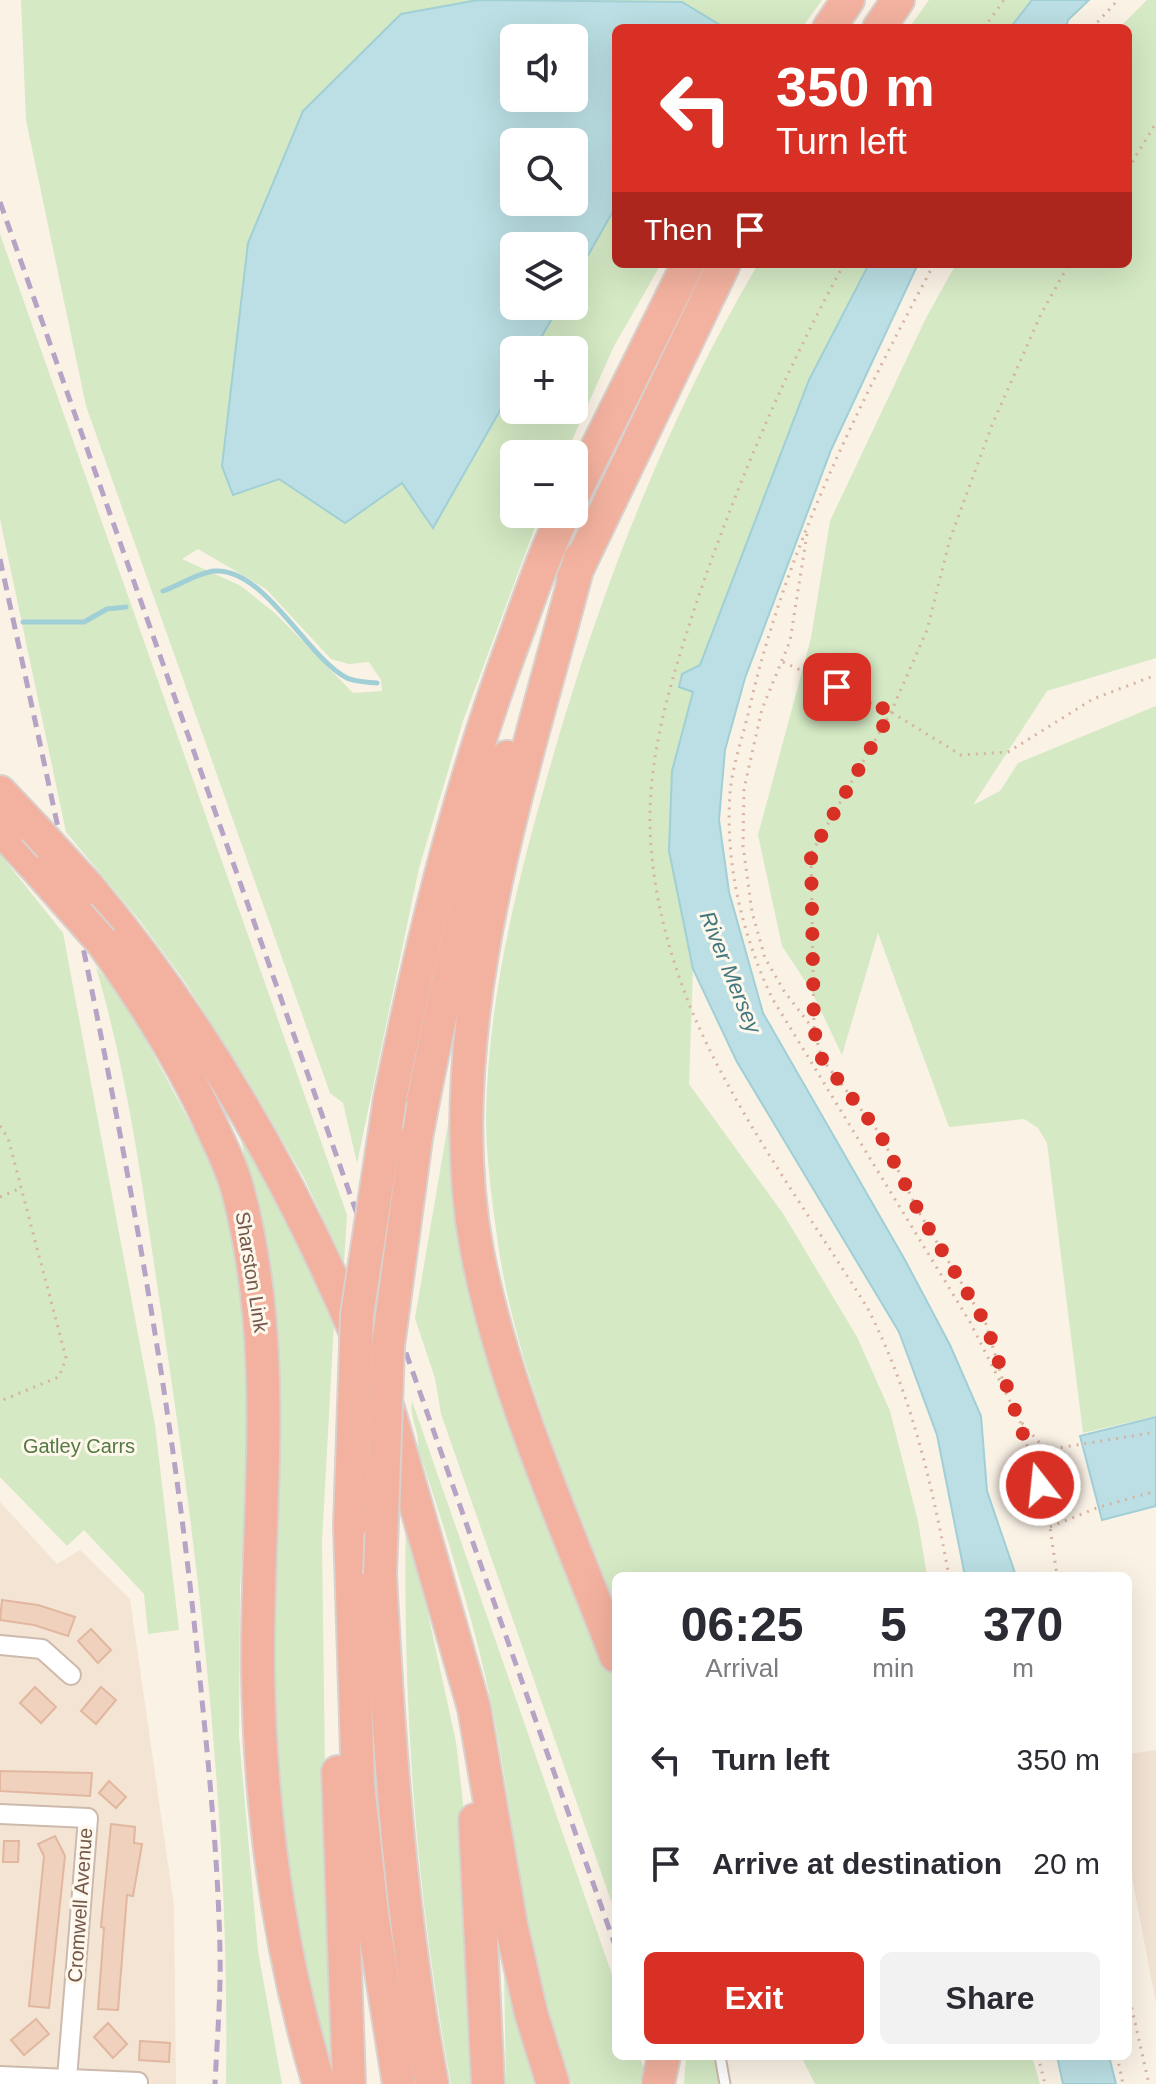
<!DOCTYPE html>
<html lang="en">
<head>
<meta charset="utf-8">
<style>
  body { margin:0; font-family:Arial,sans-serif; background:#f2f2f3; color:#2b2b33; height:100vh; display:flex; flex-direction:column; font-size:30px; white-space:nowrap }
  * { box-sizing:border-box; margin:0 }
  p { font-size:26px; color:#7c7c81 }
  .icon { flex:none; width:44px; height:44px; fill:none; stroke:currentColor; stroke-width:2; stroke-linecap:round; stroke-linejoin:round }
  .map { position:relative; flex:1; overflow:hidden }
  .panel { position:absolute; left:612px; top:1572px; width:520px; height:488px; display:flex; flex-direction:column; background:#fff; border-radius:12px; box-shadow:0 8px 32px #0002 }
  .panel>* { flex:none }
  .top-card { position:absolute; left:612px; top:24px; width:520px; height:244px; border-radius:12px; box-shadow:0 8px 32px #0002; background:#d93025; color:#fff; overflow:hidden }
  .fabs { position:absolute; left:500px; top:24px; display:grid; gap:16px }
  .fabs a { display:grid; place-items:center; width:88px; height:88px; border-radius:12px; background:#fff; box-shadow:0 8px 32px #0002; font-size:40px }
  .pin { position:absolute; display:grid; place-items:center; width:68px; height:68px; color:#fff; margin:-34px; border-radius:16px; box-shadow:0 4px 12px #0006 }
  .me { position:absolute; width:88px; margin:-44px; rotate:344deg; stroke-linejoin:round; filter:drop-shadow(0 0 6px #0008) }
  .turn { display:flex; align-items:center; gap:28px; height:168px; padding:0 32px; font-size:36px }
  .turn .icon { width:104px; height:104px; stroke-width:2.5 }
  .turn b { display:block; font-size:56px; line-height:68px }
  .then { display:flex; align-items:center; height:76px; padding:0 32px; background:#0003; gap:16px; font-size:30px }
  .eta { display:flex; justify-content:space-evenly; align-items:center; height:136px; text-align:center }
  .eta b { font-size:48px; font-weight:600; line-height:56px }
  .primary-button { display:flex; gap:16px; margin-top:auto; padding:16px 32px }
  .primary-button a { flex:1; height:92px; border-radius:12px; background:#d93025; color:#fff; font-size:32px; font-weight:600; line-height:92px; text-align:center }
  .primary-button a+a { background:#f2f2f3; color:#2b2b33 }
  ul { padding:0; list-style:none }
  li { display:flex; align-items:center; gap:24px; height:104px; padding:0 32px }
  li div { flex:1 }
  li b { display:block; font-size:30px }
  li em { font-style:normal }
  .map>svg:first-child { display:block }
</style>
</head>
<body>
<div class="map">
<svg width="1156" height="2084" viewBox="0 0 1156 2084">
  <rect width="100%" height="100%" fill="#fbf2e6"/>
  <g fill="#f3e4d4">
    <polygon points="0,1502 57,1564 80,1550 130,1599 174,1906 176,2084 0,2084"/>
    <polygon points="1156,1750 1156,2004 1128,1856 1128,1754"/>
  </g>
  <g fill="#d4e9c4" fill-rule="evenodd">
    <path d="M21 0H822L802 28H616V264H661L613 348 566 454H514V514H540L463 721 419 868 357 1163 343 1103 330 1093 86 406 26 120ZM514 38H574V98H514ZM514 142H574V202H514ZM514 246H574V306H514ZM514 350H574V410H514ZM198 549 266 589 331 659 349 664 369 662 381 680 382 691 353 693 276 614 241 586 182 559Z"/>
    <polygon points="929,0 1032,0 1010,28 909,28"/>
    <polygon points="1147,0 1156,0 1156,658 1047,691 973,805 1000,791 1018,763 1156,706 1156,1416 1083,1433 1047,1143 1038,1128 1024,1119 949,1127 878,933 842,1055 811,990 782,946 758,835 811,638 830,521 926,318 956,264 1128,264 1128,28 1119,28"/>
    <polygon points="0,234 347,1215 344,1263 304,1178 250,1084 185,982 140,921 66,832 0,519"/>
    <path d="M758 264H869L809 380 700 666 672 771 669 851 693 969 689 1084 784 1215 857 1337 890 1411 918 1521 927 1576H616V1607C569 1486 512 1360 496 1229 491 1193 486 1153 486 1116 488 1002 515 890 546 781 596 602 663 426 758 264Z"/>
    <polygon points="0,854 63,933 155,1425 179,1630 148,1634 144,1594 84,1530 67,1546 0,1477"/>
    <path d="M96 967 126 1003 223 1184 249 1291 251 1384 240 1589 239 1736 258 1951 282 2084H226C230 1830 201 1575 163 1324 145 1205 130 1083 96 967Z"/>
    <polygon points="463,1036 514,1416 616,1684 616,1915 441,1414 435,1378 415,1318"/>
    <polygon points="236,1116 272,1181 334,1323 322,1542 326,1844 338,2084 330,2084 294,1944 271,1742 261,1235"/>
    <path d="M412 1401 616 1986V2056H640L648 2084H572C527 1968 517 1838 494 1717 476 1625 447 1536 418 1448 420 1431 409 1419 412 1401Z"/>
    <path d="M406 1513 456 1742 466 1829 480 2084H451C416 1895 402 1704 406 1513Z"/>
    <polygon points="503,1916 545,2084 506,2084"/>
    <polygon points="686,2056 714,2056 719,2084 684,2084"/>
    <polygon points="801,2056 1032,2057 1040,2084 815,2084"/>
  </g>
  <g fill="#bbdfe4" stroke="#a1cfd6" stroke-width="2" fill-rule="evenodd">
    <path d="M478 0 682 2 725 28H616V206L574 280V246H514V306H559L534 350H514V386L433 528 402 483 345 523 279 479 233 495 222 466 248 243 303 111 401 14ZM514 38H574V98H514ZM514 142H574V202H514Z"/>
    <polygon points="1032,0 1089,0 1068,20 1066,28 1010,28"/>
    <polygon points="869,264 918,264 831,450 745,678 725,750 719,820 729,892 763,1013 905,1260 950,1345 981,1416 987,1491 1016,1576 965,1576 937,1435 899,1332 737,1062 693,969 669,851 672,771 693,692 679,687 682,674 700,665 809,380"/>
    <polygon points="1156,1417 1156,1506 1102,1520 1080,1436"/>
    <polygon points="1057,2056 1109,2056 1116,2084 1063,2084"/>
  </g>
  <g fill="none" stroke-linecap="round" stroke-linejoin="round">
    <g stroke="#a1cfd6" stroke-width="5">
      <path d="M163 591C178 586 199 572 215 571 265 568 307 658 347 678 355 682 368 682 377 683"/>
      <polyline points="23,622 84,622 107,609 126,607"/>
    </g>
  </g>
  <g fill="#f0d1be" stroke="#e2b79f" stroke-width="2">
    <polygon points="2,1600 38,1605 75,1617 68,1636 34,1625 0,1620"/>
    <polygon points="91,1629 111,1650 98,1663 78,1641"/>
    <polygon points="35,1687 56,1707 41,1723 20,1703"/>
    <polygon points="101,1687 116,1700 96,1724 81,1711"/>
    <polygon points="0,1771 92,1773 90,1796 0,1791"/>
    <polygon points="109,1781 126,1797 116,1808 99,1793"/>
    <polygon points="111,1824 135,1827 134,1843 142,1844 133,1896 127,1895 118,2010 98,2009 104,1928 101,1927"/>
    <polygon points="55,1836 65,1856 49,2008 29,2006 44,1856 38,1844"/>
    <polygon points="4,1841 19,1841 18,1862 3,1862"/>
    <polygon points="36,2019 49,2034 24,2055 11,2040"/>
    <polygon points="108,2023 127,2044 113,2058 94,2037"/>
    <polygon points="140,2041 170,2043 169,2062 139,2060"/>
  </g>
  <g fill="none" stroke-linecap="round" stroke-linejoin="round">
    <g stroke="#cdbaac" stroke-width="13">
      <polyline id="lane" points="720,2056 725,2084"/>
    </g>
    <g stroke="#cdbaac" stroke-width="22">
      <g id="street">
        <polyline points="0,1645 42,1649 71,1675"/>
        <polyline points="0,1814 88,1818 67,2078"/>
        <polyline points="0,2076 138,2082"/>
      </g>
    </g>
    <g stroke="#d8d1cd" stroke-width="36">
      <g id="highway">
        <polyline points="829,28 848,0"/>
        <polyline points="879,28 898,0"/>
        <polyline points="574,494 688,264"/>
        <path d="M580 558C524 774 435 1027 477 1251 504 1391 566 1524 616 1656"/>
        <polyline points="573,578 724,264"/>
        <polyline points="0,792 34,828"/>
        <polyline points="0,828 41,873"/>
        <path d="M89 888C203 1024 290 1177 359 1340"/>
        <path d="M102 942C145 1002 183 1062 213 1129 222 1149 233 1170 238 1191 281 1355 256 1507 258 1672 260 1812 279 1950 319 2084"/>
        <path d="M390 1099C421 945 458 792 513 643 529 600 543 556 564 514"/>
        <path d="M416 1138C440 1009 469 882 507 757"/>
        <polyline points="388,1408 474,1708 511,1925 531,2013 553,2084"/>
        <polyline points="350,1526 358,1785 372,1914 399,2084"/>
        <path d="M380 1575C389 1748 400 1914 432 2084"/>
        <polyline points="338,1772 349,2084"/>
        <polyline points="475,1820 488,2084"/>
      </g>
    </g>
    <g stroke="#d5b4a1" stroke-width="3" stroke-dasharray="2 6" stroke-linecap="butt">
      <polyline points="984,28 1004,0"/>
      <polyline points="1092,28 1118,0"/>
      <polyline points="1128,169 1156,123"/>
      <path d="M844 264C784 373 735 489 695 607 673 675 650 746 650 819 650 874 663 933 682 985 720 1093 807 1210 868 1309 911 1393 932 1484 949 1576"/>
      <path d="M934 264C858 406 785 552 749 710 743 737 732 766 730 793 725 864 742 934 772 998L970 1322 1020 1421 1050 1527 1057 1576"/>
      <polyline points="807,534 790,641 762,709 744,789 743,846 752,912 765,958 784,991 814,1030 822,1059 880,1134 920,1214 986,1324 1005,1388"/>
      <polyline points="783,662 891,712 961,755 1008,752 1093,699 1156,675"/>
      <polyline points="814,1028 811,854 891,712 927,630 950,539 992,425 1041,314 1069,264"/>
      <polyline points="0,1126 8,1138 66,1358 59,1377 0,1401"/>
      <polyline points="0,1197 21,1188"/>
      <polyline points="1022,1423 1046,1450"/>
      <polyline points="1035,1463 1046,1450 1156,1432"/>
      <polyline points="1050,1527 1099,1507 1156,1491"/>
      <polyline points="1128,1992 1149,2084"/>
      <polyline points="1038,2056 1045,2084"/>
      <polyline points="1117,2056 1123,2084"/>
    </g>
    <use href="#lane" stroke="#fff" stroke-width="9"/>
    <use href="#street" stroke="#fff" stroke-width="18"/>
    <use href="#highway" stroke="#f3b29f" stroke-width="32"/>
    <g stroke="#b5a4c5" stroke-width="5" stroke-dasharray="12 8" stroke-linecap="butt">
      <polyline points="0,202 616,1948"/>
      <path d="M0 559C78 920 160 1282 197 1650 207 1750 218 1851 220 1952 221 1995 217 2040 215 2084"/>
      <polyline points="655,2056 666,2084"/>
    </g>
    <g stroke="#d8d1cd" stroke-width="36" stroke-linecap="butt">
      <g id="highway-bridge">
        <polyline points="34,828 89,888"/>
        <polyline points="41,873 102,942"/>
        <polyline points="350,1526 357,1315 390,1099"/>
        <polyline points="380,1575 388,1346 416,1138"/>
        <polyline points="658,2084 664,2056"/>
      </g>
    </g>
    <use href="#highway-bridge" stroke="#f3b29f" stroke-width="32"/>
  </g>
  <g fill="none" stroke-linecap="round" stroke-linejoin="round">
    <polyline stroke="#d93025" stroke-width="14" stroke-dasharray="0 25.2" points="837,687 891,712 811,854 814,1030 822,1059 880,1134 920,1214 986,1324 1040,1485"/>
  </g>
  <g text-anchor="middle" stroke-width="6" stroke-linejoin="round" paint-order="stroke">
    <g font-size="20" fill="#74594b" stroke="#fef7ec">
      <text transform="translate(252 1272) rotate(81)" y="7">Sharston Link</text>
      <text transform="translate(80 1905) rotate(-86)" y="7">Cromwell Avenue</text>
    </g>
    <g font-size="20" fill="#547943" stroke="#fef7ec">
      <text x="79" y="1453">Gatley Carrs</text>
    </g>
    <g font-size="22" font-style="italic" fill="#43777f" stroke="#fef7ec">
      <text transform="translate(731 972) rotate(68)" y="8">River Mersey</text>
    </g>
  </g>
</svg>
<div class="fabs">
<a><svg class="icon" aria-label="sound" viewBox="0 0 24 24"><path d="M4 9h4l5-4v14l-5-4H4zM17 9q2 3 0 6"/></svg></a>
<a><svg class="icon" aria-label="search" viewBox="0 0 24 24"><circle cx="10" cy="10" r="6"/><path d="M15 15l6 6"/></svg></a>
<a><svg class="icon" aria-label="layers" viewBox="0 0 24 24"><path d="M12 4l9 5-9 5-9-5zM3 14l9 5 9-5"/></svg></a>
<a>+</a>
<a>−</a>
</div>
<div class="pin" style="left:837px;top:687px;background:#d93025"><svg class="icon" aria-label="arrive" viewBox="0 0 24 24"><path d="M6 21V4h12l-3 4 3 4H6"/></svg></div>
<svg class="me" style="left:1040px;top:1485px" viewBox="-20 -20 40 40"><circle r="17" fill="#d93025" stroke="#fff" stroke-width="3"/><path d="M0-11L8 9 0 5-8 9z" fill="#fff"/></svg>
<div class="top-card">
<div class="turn"><svg class="icon" aria-label="left" viewBox="0 0 24 24"><path d="M17 20v-9H6M10 6l-5 5 5 5"/></svg><div><b>350 m</b>Turn left</div></div>
<div class="then">Then<svg class="icon" aria-label="arrive" viewBox="0 0 24 24"><path d="M6 21V4h12l-3 4 3 4H6"/></svg></div>
</div>
<section class="panel">
<div class="eta">
<div><b>06:25</b><p>Arrival</p></div>
<div><b>5</b><p>min</p></div>
<div><b>370</b><p>m</p></div>
</div>
<ul>
<li><svg class="icon" aria-label="left" viewBox="0 0 24 24"><path d="M17 20v-9H6M10 6l-5 5 5 5"/></svg><div><b>Turn left</b></div><em>350 m</em></li>
<li><svg class="icon" aria-label="arrive" viewBox="0 0 24 24"><path d="M6 21V4h12l-3 4 3 4H6"/></svg><div><b>Arrive at destination</b></div><em>20 m</em></li>
</ul>
<div class="primary-button"><a>Exit</a><a>Share</a></div>
</section>
</div>
</body>
</html>
